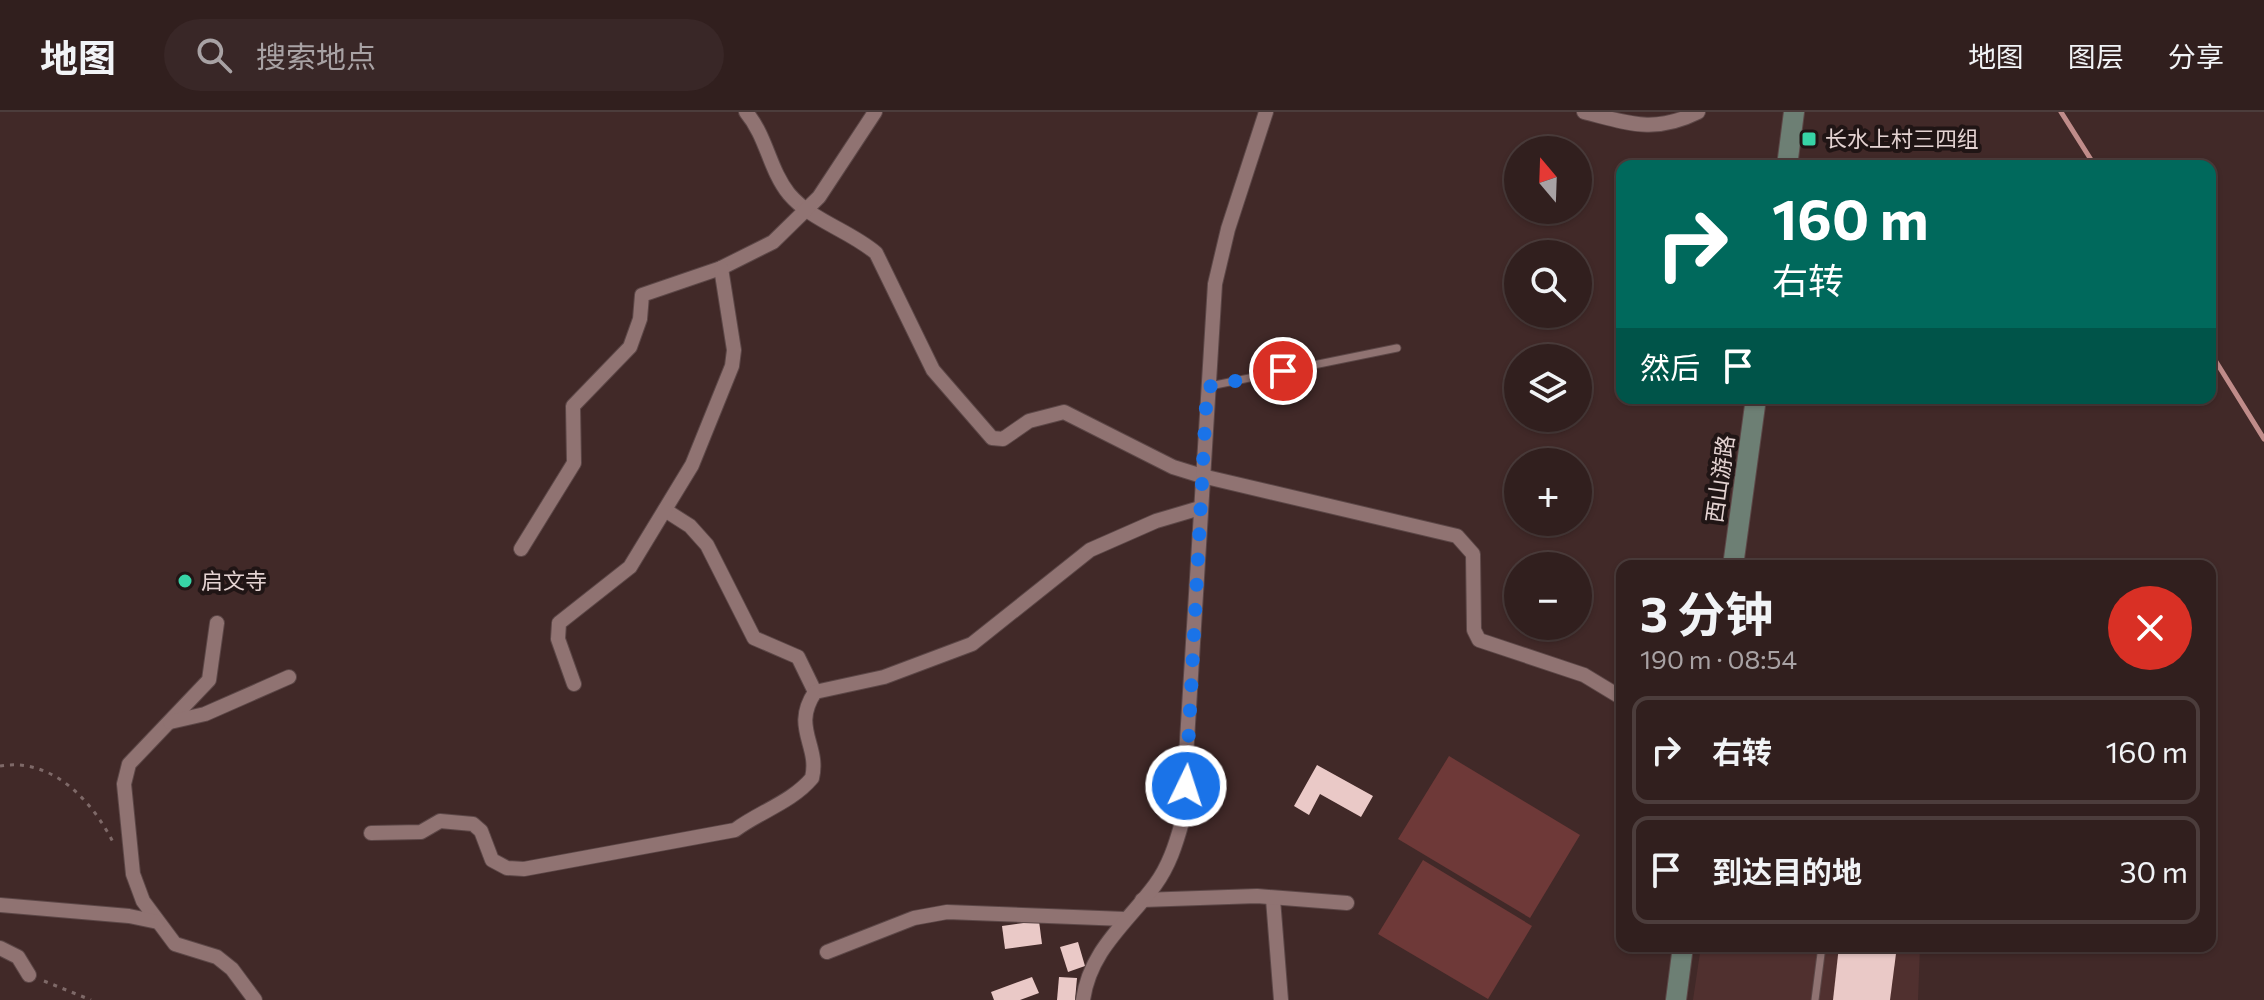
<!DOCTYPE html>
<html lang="zh">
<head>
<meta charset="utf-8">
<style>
  body { margin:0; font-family:Commissioner,"Noto Sans SC",sans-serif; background:#392727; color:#f1f3f6; height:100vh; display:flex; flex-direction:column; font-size:30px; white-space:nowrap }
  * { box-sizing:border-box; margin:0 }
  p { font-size:26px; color:#a8a2a4 }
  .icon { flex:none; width:44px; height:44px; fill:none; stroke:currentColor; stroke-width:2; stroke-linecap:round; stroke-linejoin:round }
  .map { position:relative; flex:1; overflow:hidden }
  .drawer { position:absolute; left:1616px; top:448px; width:600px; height:392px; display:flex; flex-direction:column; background:#311f1e; border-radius:16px; box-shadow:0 2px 6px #0004,0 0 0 2px #4c3d3c }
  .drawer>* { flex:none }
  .hud { position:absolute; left:1616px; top:48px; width:600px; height:244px; border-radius:16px; box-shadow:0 2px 6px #0004,0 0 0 2px #4c3d3c; background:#00695c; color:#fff; overflow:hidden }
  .needle { width:52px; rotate:341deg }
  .controls { position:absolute; left:1504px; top:24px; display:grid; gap:16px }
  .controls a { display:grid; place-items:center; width:88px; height:88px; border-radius:50%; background:#311f1e; box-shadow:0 2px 6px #0004,0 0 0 2px #4c3d3c; font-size:40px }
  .pin { position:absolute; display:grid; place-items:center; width:68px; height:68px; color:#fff; margin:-34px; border:4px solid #fff; border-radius:50%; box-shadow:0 2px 8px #0007 }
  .me { position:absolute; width:88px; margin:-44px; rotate:4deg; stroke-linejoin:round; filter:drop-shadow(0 0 6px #0008) }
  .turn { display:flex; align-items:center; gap:28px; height:168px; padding:0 24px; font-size:36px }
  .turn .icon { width:104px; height:104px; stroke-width:2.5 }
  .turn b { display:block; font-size:56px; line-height:68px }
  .then { display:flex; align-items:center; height:76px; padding:0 24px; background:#0003; gap:16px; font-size:30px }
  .round { display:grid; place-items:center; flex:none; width:84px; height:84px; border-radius:42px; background:#392727 }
  .overview { display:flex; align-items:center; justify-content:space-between; height:136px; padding:0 24px }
  h1 { font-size:48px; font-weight:700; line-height:60px }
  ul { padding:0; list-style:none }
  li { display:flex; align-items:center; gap:24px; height:108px; margin:0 16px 12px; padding:0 8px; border:4px solid #4c3d3c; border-radius:16px }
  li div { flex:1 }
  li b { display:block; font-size:30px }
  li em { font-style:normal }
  header { display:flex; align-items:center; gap:48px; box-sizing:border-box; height:112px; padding:0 40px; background:#311f1e; border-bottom:2px solid #4c3d3c }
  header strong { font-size:38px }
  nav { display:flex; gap:44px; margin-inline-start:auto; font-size:28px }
  .search { width:560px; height:72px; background:#392727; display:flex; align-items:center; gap:20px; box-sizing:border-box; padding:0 28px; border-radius:44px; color:#a8a2a4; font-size:30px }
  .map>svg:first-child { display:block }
</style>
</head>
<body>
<header>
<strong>地图</strong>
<div class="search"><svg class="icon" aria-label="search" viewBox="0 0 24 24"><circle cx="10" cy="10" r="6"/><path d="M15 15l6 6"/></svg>搜索地点</div>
<nav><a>地图</a><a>图层</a><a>分享</a></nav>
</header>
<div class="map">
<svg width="2264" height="888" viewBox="0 0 2264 888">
  <rect width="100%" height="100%" fill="#412928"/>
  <polygon fill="#50302f" points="1701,834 1920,834 1918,888 1693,888"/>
  <g fill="#6e3938">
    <polygon points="1449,644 1580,723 1530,806 1398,727"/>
    <polygon points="1423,748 1532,814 1488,887 1378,822"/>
  </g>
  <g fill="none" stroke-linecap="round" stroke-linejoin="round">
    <g stroke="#c08c8a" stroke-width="5">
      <polyline points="2061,0 2095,54"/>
      <polyline points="2210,240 2264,327"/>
    </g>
  </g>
  <g fill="#eac9c7">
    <polygon points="1317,653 1373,684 1361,705 1320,682 1309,703 1294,694"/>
    <polygon points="1039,809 1042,832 1005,837 1002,814"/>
    <polygon points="1078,830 1085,854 1068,860 1060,835"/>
    <polygon points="1839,834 1897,834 1890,888 1833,888"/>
    <polygon points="1032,865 1039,881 1020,888 994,888 991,880"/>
    <polygon points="1059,865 1077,866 1075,888 1057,888"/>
  </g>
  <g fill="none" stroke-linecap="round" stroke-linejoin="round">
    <g stroke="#5c4747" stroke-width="9">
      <g id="lane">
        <polyline points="1210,274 1397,236"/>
        <polyline points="1815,888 1822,834"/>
      </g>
    </g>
    <g stroke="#5c4747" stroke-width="16">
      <g id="street">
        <path d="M746 0C767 25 769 57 789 82 812 109 849 118 876 141L933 258 992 326 1003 327 1029 309 1064 300 1173 355 1202 364 1457 424 1473 442 1474 518 1479 528 1584 563 1622 586"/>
        <path d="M1584 0C1628 11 1654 22 1698 0"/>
        <polyline points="665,398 690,414 707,433 754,526 798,545 815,580"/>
        <polyline points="521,437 574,351 573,294 630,235 640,207 642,183 721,156 773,130 819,85 875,0"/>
        <polyline points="217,511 209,568 129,652 124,672 133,762 143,789 175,832 217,845 232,857 255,888"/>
        <polyline points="574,572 558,527 559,511 630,455 692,353 732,254 734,238 721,156"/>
        <polyline points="170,610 205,602 289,565"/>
        <path d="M371 721 421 720 440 709 473 712 481 719 492 748 507 756 524 757 735 718C759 700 792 690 812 666 820 633 791 616 815 580L884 565 972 532 1090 438 1156 409 1200 396"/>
        <polyline points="1273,787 1281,888"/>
        <polyline points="1142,788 1257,784 1347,791"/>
        <polyline points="0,793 129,804 158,810"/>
        <polyline points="0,836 18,845 29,863"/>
        <polyline points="827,840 914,806 947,800 1125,807"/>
        <path d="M1083 888C1090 838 1127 811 1155 773 1169 754 1176 732 1182 710L1215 172 1228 117 1266 0"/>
      </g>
    </g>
    <g stroke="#5c4747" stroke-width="22">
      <g id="secondary">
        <polyline points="1787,54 1794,0"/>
        <polyline points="1733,454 1756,286"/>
        <polyline points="1676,888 1683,834"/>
      </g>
    </g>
    <g stroke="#7e6968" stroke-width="3" stroke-dasharray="4 6" stroke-linecap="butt">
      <path d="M0 654C53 645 93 690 114 732"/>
      <polyline points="44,869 91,888"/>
    </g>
    <use href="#lane" stroke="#907372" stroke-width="7"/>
    <use href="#street" stroke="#907372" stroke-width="14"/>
    <use href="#secondary" stroke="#6d7f74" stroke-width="20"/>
  </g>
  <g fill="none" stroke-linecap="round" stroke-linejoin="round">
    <polyline stroke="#1a73e8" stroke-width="14" stroke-dasharray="0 25.2" points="1186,674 1207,275 1283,259"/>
  </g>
  <g fill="#37d4a6" stroke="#201515" stroke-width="3">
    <rect x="1801" y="19" width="16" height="16" rx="4"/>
    <circle cx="185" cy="469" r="8"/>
  </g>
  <g text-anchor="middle" stroke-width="8" stroke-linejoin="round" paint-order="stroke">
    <g font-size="22" fill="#e4d3d2" stroke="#201515" text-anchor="start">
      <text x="1825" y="35">长水上村三四组</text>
      <text x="201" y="477">启文寺</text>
    </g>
    <g font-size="22" fill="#e4d3d2" stroke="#201515">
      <text transform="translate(1720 367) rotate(-82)" y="8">西山游路</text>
    </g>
  </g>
</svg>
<div class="controls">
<a><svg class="needle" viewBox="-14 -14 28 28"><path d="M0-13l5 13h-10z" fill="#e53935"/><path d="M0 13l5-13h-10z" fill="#a8a2a4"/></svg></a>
<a><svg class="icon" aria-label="search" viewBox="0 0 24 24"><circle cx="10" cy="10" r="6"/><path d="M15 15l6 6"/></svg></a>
<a><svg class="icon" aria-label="layers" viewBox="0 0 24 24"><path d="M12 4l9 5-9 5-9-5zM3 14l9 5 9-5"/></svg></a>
<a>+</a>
<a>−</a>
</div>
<div class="pin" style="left:1283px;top:259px;background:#d93025"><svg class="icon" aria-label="arrive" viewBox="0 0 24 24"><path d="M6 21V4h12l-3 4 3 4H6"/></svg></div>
<svg class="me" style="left:1186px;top:674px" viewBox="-20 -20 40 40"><circle r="17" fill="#1a73e8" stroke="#fff" stroke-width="3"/><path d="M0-11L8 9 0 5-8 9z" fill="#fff"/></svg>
<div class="hud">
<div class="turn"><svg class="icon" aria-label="right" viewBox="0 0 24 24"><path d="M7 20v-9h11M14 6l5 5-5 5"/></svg><div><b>160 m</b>右转</div></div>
<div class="then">然后<svg class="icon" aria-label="arrive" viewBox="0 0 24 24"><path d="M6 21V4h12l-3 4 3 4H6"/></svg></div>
</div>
<section class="drawer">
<div class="overview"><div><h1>3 分钟</h1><p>190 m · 08:54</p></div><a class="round" style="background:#d93025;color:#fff"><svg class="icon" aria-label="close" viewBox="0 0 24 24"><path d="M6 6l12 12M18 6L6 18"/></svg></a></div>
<ul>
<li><svg class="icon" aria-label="right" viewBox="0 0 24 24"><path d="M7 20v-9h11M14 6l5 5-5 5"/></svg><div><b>右转</b></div><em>160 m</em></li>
<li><svg class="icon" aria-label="arrive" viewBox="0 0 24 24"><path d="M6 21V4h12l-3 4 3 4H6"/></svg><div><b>到达目的地</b></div><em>30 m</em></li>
</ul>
</section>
</div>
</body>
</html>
